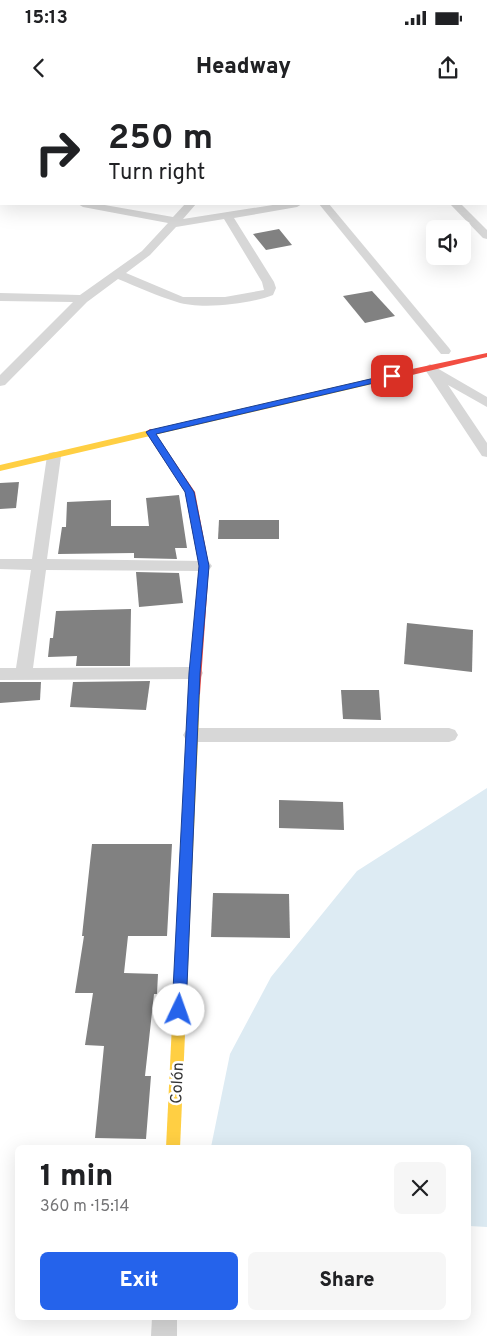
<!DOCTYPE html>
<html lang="en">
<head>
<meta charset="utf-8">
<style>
  body { margin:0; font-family:Overpass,sans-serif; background:#f6f6f6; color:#202124; height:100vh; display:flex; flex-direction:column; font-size:19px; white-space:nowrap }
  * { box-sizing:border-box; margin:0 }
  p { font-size:16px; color:#757577 }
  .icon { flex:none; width:28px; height:28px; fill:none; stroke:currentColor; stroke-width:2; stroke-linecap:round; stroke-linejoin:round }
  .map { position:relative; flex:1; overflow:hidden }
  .panel { position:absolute; left:15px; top:1045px; width:456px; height:175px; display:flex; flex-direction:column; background:#fff; border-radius:8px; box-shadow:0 5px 20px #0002 }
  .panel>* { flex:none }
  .banner { position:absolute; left:0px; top:0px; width:488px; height:105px; box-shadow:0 5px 20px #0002; background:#fff; color:#202124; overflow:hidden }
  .fabs { position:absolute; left:426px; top:120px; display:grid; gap:10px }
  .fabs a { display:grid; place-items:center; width:45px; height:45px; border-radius:8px; background:#fff; box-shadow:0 5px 20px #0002; font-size:25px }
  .pin { position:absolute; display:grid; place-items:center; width:42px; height:42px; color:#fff; margin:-21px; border-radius:10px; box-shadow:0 2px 8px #0006 }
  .me { position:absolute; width:55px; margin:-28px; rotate:3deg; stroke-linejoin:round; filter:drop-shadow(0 0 4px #0008) }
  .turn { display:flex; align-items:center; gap:18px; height:105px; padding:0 25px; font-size:22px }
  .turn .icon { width:65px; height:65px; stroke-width:2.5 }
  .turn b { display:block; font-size:35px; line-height:42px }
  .round { display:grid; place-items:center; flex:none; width:52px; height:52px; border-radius:8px; background:#f6f6f6 }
  .head { display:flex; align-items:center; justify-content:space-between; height:85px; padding:0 25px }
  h1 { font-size:30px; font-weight:800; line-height:38px }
  .primary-button { display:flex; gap:10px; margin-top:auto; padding:10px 25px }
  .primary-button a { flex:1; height:58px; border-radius:8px; background:#2563eb; color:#fff; font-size:20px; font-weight:800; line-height:58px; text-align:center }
  .primary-button a+a { background:#f6f6f6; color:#202124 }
  .status { display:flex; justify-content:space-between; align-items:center; height:35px; padding:0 25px; background:#fff; direction:ltr }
  .status svg { height:14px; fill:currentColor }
  header { display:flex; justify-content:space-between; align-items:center; height:65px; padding:0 25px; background:#fff; font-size:22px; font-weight:800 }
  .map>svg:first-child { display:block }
</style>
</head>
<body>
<div class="status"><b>15:13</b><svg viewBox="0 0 49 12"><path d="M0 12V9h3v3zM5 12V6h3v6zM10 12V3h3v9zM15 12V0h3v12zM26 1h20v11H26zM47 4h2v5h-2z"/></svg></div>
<header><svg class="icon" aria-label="back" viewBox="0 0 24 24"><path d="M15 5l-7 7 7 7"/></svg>Headway<svg class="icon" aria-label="share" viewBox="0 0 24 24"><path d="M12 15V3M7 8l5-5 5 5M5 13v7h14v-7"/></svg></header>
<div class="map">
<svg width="487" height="1236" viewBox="0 0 487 1236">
  <rect width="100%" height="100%" fill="#fff"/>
  <polygon fill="#ddebf3" points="487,688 487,1127 469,1126 469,1048 211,1047 230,954 271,877 357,771"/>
  <g fill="#818181">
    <polygon points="279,129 292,145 266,150 253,134"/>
    <polygon points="372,191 395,216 365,223 343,196"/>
    <polygon points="19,382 16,408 0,409 0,383"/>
    <polygon points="179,395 187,448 175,448 177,459 134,458 134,453 58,454 62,427 66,427 67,402 111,400 111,426 149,426 146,398"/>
    <polygon points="219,420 279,420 279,439 218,439"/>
    <polygon points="136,472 179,473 183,503 139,507"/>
    <polygon points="131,509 130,566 76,566 77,556 48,557 50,538 53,538 56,511"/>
    <polygon points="407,523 473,530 472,572 404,564"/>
    <polygon points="150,581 146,610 70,607 73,582"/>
    <polygon points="0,582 41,582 40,600 0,603"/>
    <polygon points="341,590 379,590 381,620 343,619"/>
    <polygon points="279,700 343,702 344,730 279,728"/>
    <polygon points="92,744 172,744 167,836 128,836 124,873 158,874 157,894 154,894 145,976 151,976 146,1039 95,1038 104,946 85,945 93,893 75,893 84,836 82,836"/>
    <polygon points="213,793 289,794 290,838 211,837"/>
  </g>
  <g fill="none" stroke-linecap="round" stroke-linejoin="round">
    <rect fill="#d7d7d7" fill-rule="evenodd" x="0" y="10" width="1" height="2"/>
    <g fill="#d7d7d7" fill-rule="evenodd">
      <rect x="98" y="0" width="10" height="1"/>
      <polygon points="344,0 354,0 355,1 345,1"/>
      <rect x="486" y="24" width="1" height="6"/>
      <rect x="0" y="56" width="1" height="6"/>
      <rect x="486" y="72" width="1" height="6"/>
      <path d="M78 104H99L173 117 185 104H196L183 119 279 104H302L297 107 234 118 274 182 276 188 273 195C250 204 201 210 177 202 157 196 138 187 118 179L87 202 5 285 0 286V275L73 202 0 201V193L80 195 142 151 168 123 83 107ZM224 119 262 182 264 190 225 197H183L126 173 150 155 176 127Z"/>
      <polygon points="319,104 329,104 449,248 451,251 449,254 441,254"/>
      <polygon points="450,104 461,104 487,130 487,139 483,138"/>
      <polygon points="430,264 487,297 487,307 448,285 487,343 487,357 482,356 424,268"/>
      <polygon points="54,352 59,353 61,356 47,459 204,461 209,462 212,466 209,470 204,471 46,470 33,568 195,567 201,569 203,573 201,577 195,579 0,580 0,568 16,568 31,470 0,469 0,459 32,459 47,356 49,353"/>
      <polygon points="192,628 449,628 455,630 458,635 455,640 449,642 192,642 186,640 183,635 186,630"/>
      <polygon points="152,1218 177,1218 177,1236 151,1236"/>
    </g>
    <g fill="#ffcf43" fill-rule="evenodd">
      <polygon points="412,269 416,272 415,274 0,371 0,365"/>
      <polygon points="194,590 200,594 180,1048 166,1048 188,594"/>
    </g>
    <g fill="#f24e42" fill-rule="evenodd">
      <polygon points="487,253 487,257 412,275 408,272 412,269"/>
      <polygon points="150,329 153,330 195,392 209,466 200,594 194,598 188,594 199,466 185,392 146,332"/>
    </g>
  </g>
  <polygon fill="#2563eb" stroke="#184099" points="392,274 395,275 395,278 156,334 194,392 209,466 200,573 186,910 184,914 179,916 174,914 172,910 189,573 199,466 185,392 146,332 150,330"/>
  <g text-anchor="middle" stroke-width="5" stroke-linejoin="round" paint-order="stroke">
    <g font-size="16" fill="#333" stroke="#fff">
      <text transform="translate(176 983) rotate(-87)" y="6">Colón</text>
    </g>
  </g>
</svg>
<div class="fabs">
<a><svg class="icon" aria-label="sound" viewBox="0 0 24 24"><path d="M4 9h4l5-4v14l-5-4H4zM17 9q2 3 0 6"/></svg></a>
</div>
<div class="pin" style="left:392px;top:276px;background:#d93025"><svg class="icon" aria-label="arrive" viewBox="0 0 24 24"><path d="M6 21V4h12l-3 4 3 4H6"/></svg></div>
<svg class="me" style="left:179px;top:910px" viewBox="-20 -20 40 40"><circle r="19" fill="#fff"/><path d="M0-13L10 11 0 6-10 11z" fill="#2563eb"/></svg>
<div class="banner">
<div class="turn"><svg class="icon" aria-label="right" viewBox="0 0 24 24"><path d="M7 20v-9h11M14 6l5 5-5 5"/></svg><div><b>250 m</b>Turn right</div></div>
</div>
<section class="panel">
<div class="head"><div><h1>1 min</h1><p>360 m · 15:14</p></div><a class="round"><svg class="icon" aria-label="close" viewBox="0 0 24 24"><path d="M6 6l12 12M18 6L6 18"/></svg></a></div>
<div class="primary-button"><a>Exit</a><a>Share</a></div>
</section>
</div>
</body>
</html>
